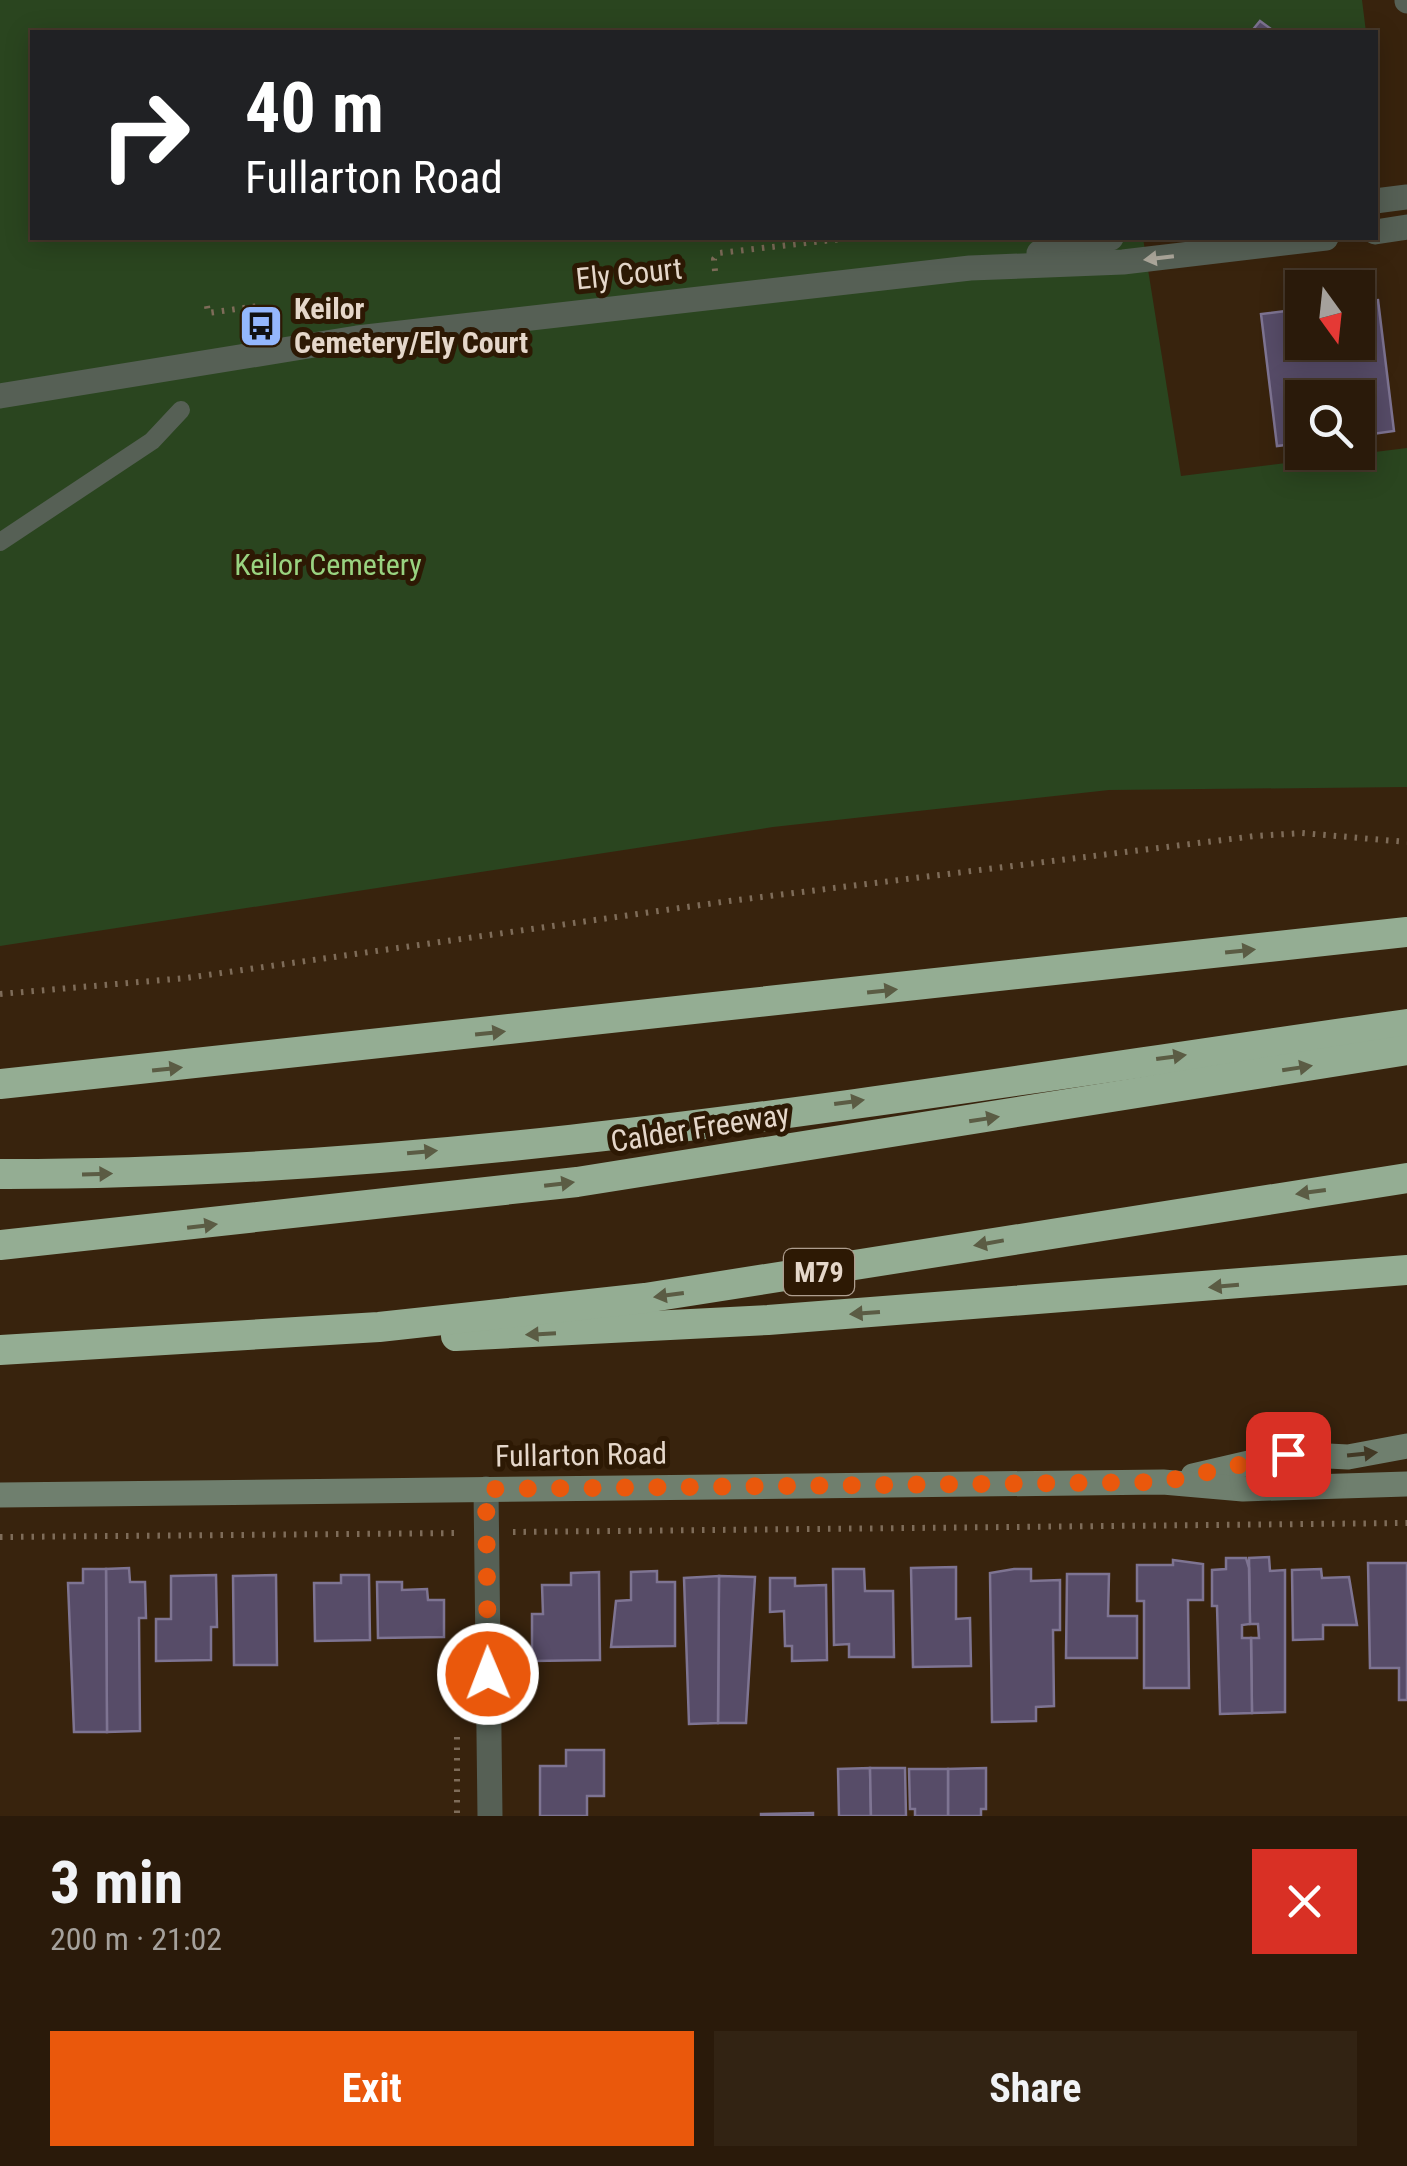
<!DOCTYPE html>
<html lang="en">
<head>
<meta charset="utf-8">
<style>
  body { margin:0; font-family:"Roboto Condensed",sans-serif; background:#322313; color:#f1f3f6; height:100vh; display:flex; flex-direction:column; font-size:38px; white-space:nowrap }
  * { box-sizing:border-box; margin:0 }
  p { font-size:32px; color:#a5a19c }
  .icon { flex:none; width:55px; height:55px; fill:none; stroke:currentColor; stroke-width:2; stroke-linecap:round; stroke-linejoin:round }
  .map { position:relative; height:1816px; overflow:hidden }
  .sheet { display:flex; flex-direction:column; background:#2a1a0a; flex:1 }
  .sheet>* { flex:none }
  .guide { position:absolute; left:30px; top:30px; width:1348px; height:210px; border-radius:0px; box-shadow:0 5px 25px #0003,0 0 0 2px #46382b; background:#202124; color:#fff; overflow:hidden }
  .needle { width:65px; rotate:165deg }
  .controls { position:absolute; left:1285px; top:270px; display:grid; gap:20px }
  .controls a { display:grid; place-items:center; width:90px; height:90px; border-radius:0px; background:#2a1a0a; box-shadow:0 5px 25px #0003,0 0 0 2px #46382b; font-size:50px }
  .pin { position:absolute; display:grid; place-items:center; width:85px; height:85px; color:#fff; margin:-42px; border-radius:20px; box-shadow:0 5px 15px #0006 }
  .me { position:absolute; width:110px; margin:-55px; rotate:359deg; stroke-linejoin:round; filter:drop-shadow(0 0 8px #0008) }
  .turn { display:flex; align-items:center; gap:35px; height:210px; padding:0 50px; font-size:45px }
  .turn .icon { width:130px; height:130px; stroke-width:2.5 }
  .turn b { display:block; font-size:70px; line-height:85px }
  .round { display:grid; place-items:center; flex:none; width:105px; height:105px; border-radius:0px; background:#322313 }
  .headline { display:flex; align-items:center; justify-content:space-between; height:170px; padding:0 50px }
  h1 { font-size:60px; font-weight:700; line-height:75px }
  .primary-button { display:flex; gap:20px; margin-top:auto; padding:20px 50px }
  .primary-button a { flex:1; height:115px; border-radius:0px; background:#ea580c; color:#fff; font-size:40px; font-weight:700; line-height:115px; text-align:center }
  .primary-button a+a { background:#322313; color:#f1f3f6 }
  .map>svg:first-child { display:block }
</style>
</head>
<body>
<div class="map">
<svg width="1407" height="1816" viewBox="0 0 1407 1816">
  <rect width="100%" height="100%" fill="#38230d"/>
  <polygon fill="#2a451f" points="0,0 1362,0 1366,32 32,32 32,238 1143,238 1181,476 1407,448 1407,787 1109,790 773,827 0,946"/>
  <g fill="#574c68" stroke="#7e7492" stroke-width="2.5">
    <polygon points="1260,21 1275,32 1251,32"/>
    <polygon points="1378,300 1394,431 1358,436 1358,398 1302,398 1302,443 1277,446 1261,314 1302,309 1302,342 1358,342 1358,302"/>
    <polygon points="1269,1557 1270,1571 1285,1570 1285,1712 1252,1713 1251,1638 1259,1638 1258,1624 1250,1624 1249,1558"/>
    <polygon points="1226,1558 1246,1558 1249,1568 1250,1624 1242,1625 1242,1638 1251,1638 1252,1713 1220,1714 1217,1606 1212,1606 1212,1570 1226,1569"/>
    <polygon points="1173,1560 1203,1564 1203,1600 1188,1600 1189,1688 1144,1688 1144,1601 1137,1601 1137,1565 1173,1565"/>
    <polygon points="1368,1563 1407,1563 1407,1700 1399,1700 1399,1668 1370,1668"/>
    <polygon points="956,1567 956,1619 970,1618 971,1666 913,1667 911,1568"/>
    <polygon points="129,1568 130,1582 145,1582 146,1618 139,1618 140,1731 107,1732 106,1569"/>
    <polygon points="83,1569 106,1569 107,1732 74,1732 68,1583 83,1583"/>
    <polygon points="833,1569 864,1569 865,1591 893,1591 894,1657 849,1657 849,1644 834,1645"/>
    <polygon points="1014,1569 1031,1569 1031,1581 1060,1580 1060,1630 1053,1630 1054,1706 1036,1707 1036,1721 992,1722 990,1573"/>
    <polygon points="1321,1569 1322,1578 1349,1577 1357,1625 1323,1625 1323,1639 1293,1640 1292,1570"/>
    <polygon points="657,1571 657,1582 675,1582 675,1646 611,1647 616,1601 631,1600 631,1572"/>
    <polygon points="599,1572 600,1660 532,1661 532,1614 543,1614 542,1585 571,1585 571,1573"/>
    <polygon points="1067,1574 1109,1574 1108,1616 1137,1616 1137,1658 1066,1658"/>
    <polygon points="216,1575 217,1627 211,1627 211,1660 156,1661 156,1619 171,1619 171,1576"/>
    <polygon points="276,1575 277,1665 234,1665 233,1576"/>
    <polygon points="341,1575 369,1575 370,1640 315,1641 314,1583 341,1583"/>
    <polygon points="719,1576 755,1577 746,1723 718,1723"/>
    <polygon points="719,1576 718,1723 689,1724 684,1578"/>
    <polygon points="770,1578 795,1578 795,1586 826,1585 827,1660 792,1661 792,1646 785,1646 784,1611 770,1612"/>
    <polygon points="377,1582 402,1582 402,1590 427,1589 428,1600 444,1600 444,1637 378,1638"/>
    <polygon points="566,1750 604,1750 604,1796 587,1796 587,1816 540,1816 540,1766 566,1766"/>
    <polygon points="870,1768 871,1816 839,1816 838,1769"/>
    <polygon points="870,1768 905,1768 906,1816 871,1816"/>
    <polygon points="986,1768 986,1809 981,1809 981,1816 948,1816 948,1769"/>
    <polygon points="909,1769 948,1769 948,1816 915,1816 915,1809 910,1809"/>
    <polygon points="813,1813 813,1816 761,1816 761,1814"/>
  </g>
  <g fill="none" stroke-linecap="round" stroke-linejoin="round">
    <g stroke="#7e6c59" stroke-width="6" stroke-dasharray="2.5 8" stroke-linecap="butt">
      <polyline points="715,271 714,259 719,253 850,238"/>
      <polyline points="207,306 208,313 258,306 259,326"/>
      <polyline points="0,994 186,978 729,901 1255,836 1302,833 1407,842"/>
      <polyline points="513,1532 1407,1523"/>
      <polyline points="0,1537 461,1533"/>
      <polyline points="457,1737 457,1816"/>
    </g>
    <polyline stroke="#566055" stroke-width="18" points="0,542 152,441 181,410"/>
    <g stroke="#566055" stroke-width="25">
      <polyline points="1407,0 1407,1"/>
      <polyline points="1375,201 1407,197"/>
      <polyline points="1375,232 1407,227"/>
      <polyline points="1039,253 1111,238"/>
      <polyline points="0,396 357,338 970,268 1123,262 1326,238"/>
      <polyline points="486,1489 490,1816"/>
    </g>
    <g stroke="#6f7f6e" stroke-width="25">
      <polyline points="1193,1476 1288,1454 1348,1457 1407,1446"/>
      <polyline points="0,1495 1163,1482 1243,1489 1407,1484"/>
    </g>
    <g stroke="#94ad93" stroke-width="30">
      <polyline points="0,1084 1407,932"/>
      <path d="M0 1174C472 1175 941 1089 1407 1024"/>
      <polyline points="0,1245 577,1182 1407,1050"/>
      <polyline points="456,1336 768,1320 1407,1270"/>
      <polyline points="0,1350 379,1327 645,1298 1407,1178"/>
    </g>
  </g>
  <defs><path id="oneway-solid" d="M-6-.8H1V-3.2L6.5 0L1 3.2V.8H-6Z" transform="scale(2.5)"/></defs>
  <use fill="#aca79b" href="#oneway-solid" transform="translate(1159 258) rotate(173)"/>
  <g fill="#5b5c44">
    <use href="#oneway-solid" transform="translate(1240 951) rotate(-6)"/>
    <use href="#oneway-solid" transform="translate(882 991) rotate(-6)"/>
    <use href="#oneway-solid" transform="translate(490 1033) rotate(-6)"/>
    <use href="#oneway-solid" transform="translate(1171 1057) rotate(-8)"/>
    <use href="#oneway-solid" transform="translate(1297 1068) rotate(-9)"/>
    <use href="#oneway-solid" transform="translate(167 1069) rotate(-6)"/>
    <use href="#oneway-solid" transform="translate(849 1102) rotate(-8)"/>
    <use href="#oneway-solid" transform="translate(984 1119) rotate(-9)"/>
    <use href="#oneway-solid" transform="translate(422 1152) rotate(-5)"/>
    <use href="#oneway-solid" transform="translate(97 1174) rotate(-2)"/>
    <use href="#oneway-solid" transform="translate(559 1184) rotate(-7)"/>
    <use href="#oneway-solid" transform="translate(1311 1192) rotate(172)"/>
    <use href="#oneway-solid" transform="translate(202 1226) rotate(-7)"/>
    <use href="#oneway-solid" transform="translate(989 1243) rotate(170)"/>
    <use href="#oneway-solid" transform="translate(1224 1286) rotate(175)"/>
    <use href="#oneway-solid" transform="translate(669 1295) rotate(172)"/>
    <use href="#oneway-solid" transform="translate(865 1313) rotate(176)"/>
    <use href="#oneway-solid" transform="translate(541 1334) rotate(177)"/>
  </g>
  <use fill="#413824" href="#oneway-solid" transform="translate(1362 1454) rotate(-6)"/>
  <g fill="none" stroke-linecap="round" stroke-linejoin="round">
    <polyline stroke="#ea580c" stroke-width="18" stroke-dasharray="0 32.4" points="488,1674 486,1489 1163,1482 1288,1454"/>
  </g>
  <defs>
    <g id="bus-square" transform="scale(2.25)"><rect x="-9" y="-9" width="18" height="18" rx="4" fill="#94b7fd" stroke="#2d1904"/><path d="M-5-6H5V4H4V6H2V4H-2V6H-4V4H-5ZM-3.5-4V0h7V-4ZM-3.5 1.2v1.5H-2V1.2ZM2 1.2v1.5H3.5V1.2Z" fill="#111"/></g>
  </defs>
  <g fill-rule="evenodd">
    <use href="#bus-square" x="261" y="326"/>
  </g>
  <g text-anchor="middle" stroke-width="10" stroke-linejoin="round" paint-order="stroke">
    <rect fill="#2d1904" stroke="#ae9e8f" stroke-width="2.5" x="784" y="1249" width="70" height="46" rx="8"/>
    <g font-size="28" font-weight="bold" fill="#e5d7ca">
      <text x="819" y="1282">M79</text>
    </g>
    <g font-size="30" fill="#e5d7ca" stroke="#2d1904">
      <text transform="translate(629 274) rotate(-6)" y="10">Ely Court</text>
      <text transform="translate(700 1128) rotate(-9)" y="10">Calder Freeway</text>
      <text transform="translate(581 1455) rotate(-1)" y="10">Fullarton Road</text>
    </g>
    <g font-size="30" font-weight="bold" fill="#e5d7ca" stroke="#2d1904" text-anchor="start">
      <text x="294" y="319">Keilor<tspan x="294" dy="34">Cemetery/Ely Court</tspan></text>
    </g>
    <g font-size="30" fill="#99d380" stroke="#2d1904">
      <text x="328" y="575">Keilor Cemetery</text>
    </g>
  </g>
</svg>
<div class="controls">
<a><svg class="needle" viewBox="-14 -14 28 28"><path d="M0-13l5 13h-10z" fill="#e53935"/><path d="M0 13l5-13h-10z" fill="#a5a19c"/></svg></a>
<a><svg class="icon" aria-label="search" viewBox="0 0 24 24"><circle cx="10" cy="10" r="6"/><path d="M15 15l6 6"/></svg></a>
</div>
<div class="pin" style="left:1288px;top:1454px;background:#d93025"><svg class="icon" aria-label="arrive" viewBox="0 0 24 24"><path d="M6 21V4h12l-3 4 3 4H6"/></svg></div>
<svg class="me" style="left:488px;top:1674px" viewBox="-20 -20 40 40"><circle r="17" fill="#ea580c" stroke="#fff" stroke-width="3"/><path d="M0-11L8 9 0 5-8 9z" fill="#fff"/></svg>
<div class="guide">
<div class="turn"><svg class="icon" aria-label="right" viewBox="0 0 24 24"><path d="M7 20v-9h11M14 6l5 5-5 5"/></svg><div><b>40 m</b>Fullarton Road</div></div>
</div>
</div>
<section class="sheet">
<div class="headline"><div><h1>3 min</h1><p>200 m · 21:02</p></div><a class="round" style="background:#d93025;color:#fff"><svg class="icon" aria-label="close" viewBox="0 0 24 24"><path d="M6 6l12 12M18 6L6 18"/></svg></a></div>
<div class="primary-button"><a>Exit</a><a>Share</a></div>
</section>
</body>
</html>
